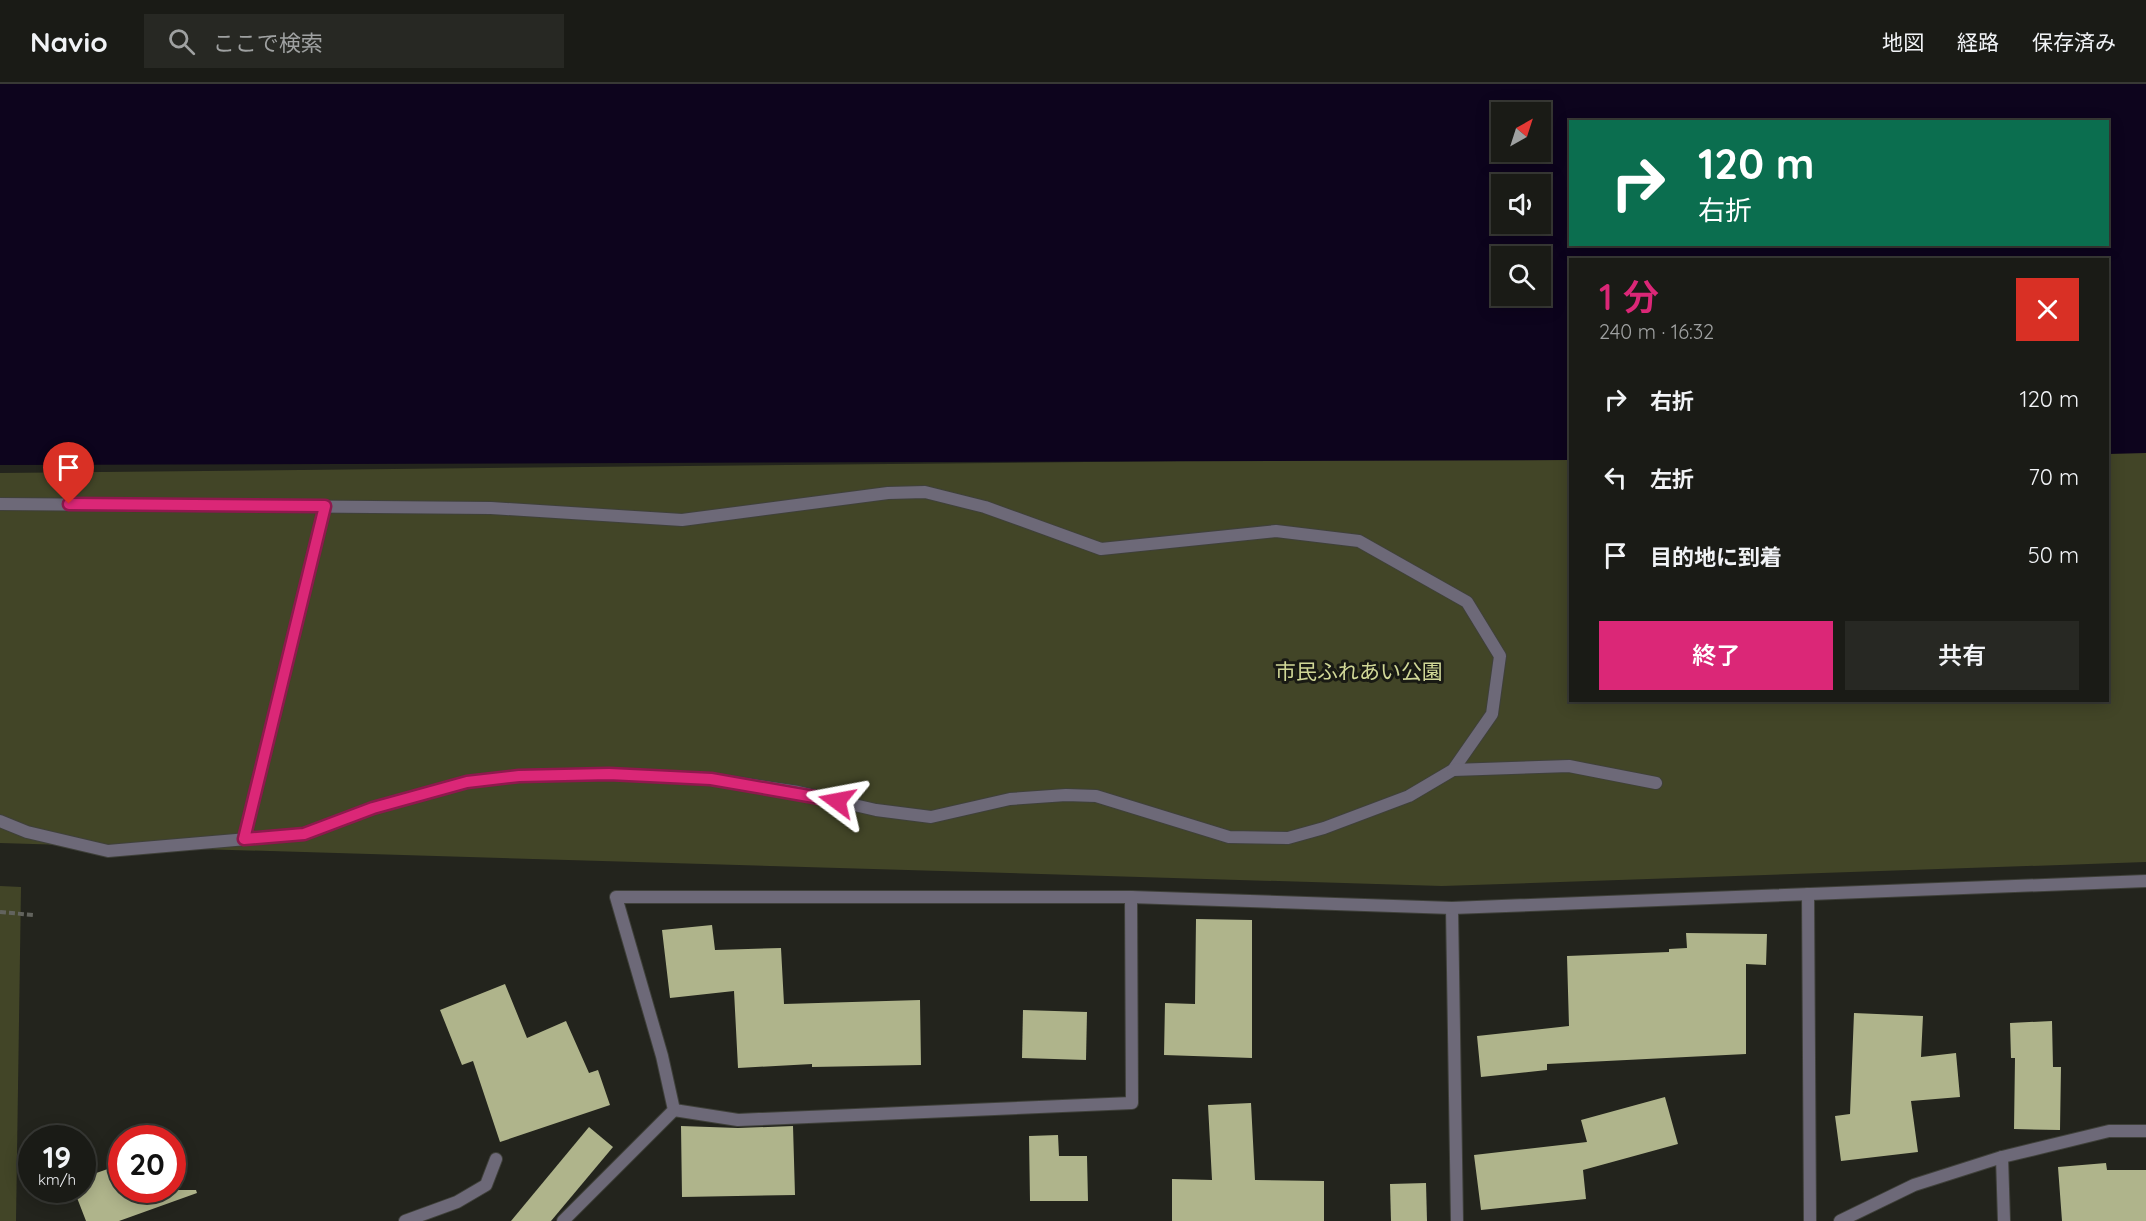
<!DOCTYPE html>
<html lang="ja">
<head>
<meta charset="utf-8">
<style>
  body { margin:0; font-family:Quicksand,"Noto Sans JP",sans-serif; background:#272823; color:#f1f3f6; height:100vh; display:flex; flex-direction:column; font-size:22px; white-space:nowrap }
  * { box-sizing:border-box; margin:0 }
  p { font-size:20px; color:#9fa1a1 }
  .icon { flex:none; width:33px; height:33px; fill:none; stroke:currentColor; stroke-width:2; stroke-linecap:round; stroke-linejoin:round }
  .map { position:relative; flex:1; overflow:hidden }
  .sheet { position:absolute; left:1569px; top:174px; width:540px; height:444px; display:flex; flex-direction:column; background:#1a1b16; border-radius:0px; box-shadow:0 3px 15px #0003,0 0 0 2px #383935 }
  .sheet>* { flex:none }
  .guide { position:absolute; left:1569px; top:36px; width:540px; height:126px; border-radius:0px; box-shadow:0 3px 15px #0003,0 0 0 2px #383935; background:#0b6e4f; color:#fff; overflow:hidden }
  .needle { width:39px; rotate:39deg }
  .tools { position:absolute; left:1491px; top:18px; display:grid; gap:12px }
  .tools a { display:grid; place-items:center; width:60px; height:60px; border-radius:0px; background:#1a1b16; box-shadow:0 3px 15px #0003,0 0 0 2px #383935; font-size:30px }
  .speed { position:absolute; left:18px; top:1041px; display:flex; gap:12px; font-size:30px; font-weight:700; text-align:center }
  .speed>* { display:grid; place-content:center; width:78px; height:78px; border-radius:50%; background:#1a1b16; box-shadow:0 3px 15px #0003,0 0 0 2px #383935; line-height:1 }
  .speed small { font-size:15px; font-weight:400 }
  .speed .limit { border:9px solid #d22; background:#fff; color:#111 }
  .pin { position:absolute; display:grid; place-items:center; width:51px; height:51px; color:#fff; margin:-62px -26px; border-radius:50% 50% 50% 0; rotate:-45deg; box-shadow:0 0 6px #0007 }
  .pin .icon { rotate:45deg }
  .me { position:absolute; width:66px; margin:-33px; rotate:283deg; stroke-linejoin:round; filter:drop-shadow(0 0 4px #0008) }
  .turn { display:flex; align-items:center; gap:21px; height:126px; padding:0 30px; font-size:27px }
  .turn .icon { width:78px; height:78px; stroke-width:2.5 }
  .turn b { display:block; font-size:42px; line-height:51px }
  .round { display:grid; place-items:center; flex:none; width:63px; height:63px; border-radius:0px; background:#272823 }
  .headline { display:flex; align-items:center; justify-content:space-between; height:102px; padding:0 30px }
  h1 { font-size:36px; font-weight:600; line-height:45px; color:#db2777 }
  .cta { display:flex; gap:12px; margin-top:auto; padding:12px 30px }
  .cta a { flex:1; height:69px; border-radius:0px; background:#db2777; color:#fff; font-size:24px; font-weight:600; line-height:69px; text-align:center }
  .cta a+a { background:#272823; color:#f1f3f6 }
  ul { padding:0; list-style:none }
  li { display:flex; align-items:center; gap:18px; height:78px; padding:0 30px }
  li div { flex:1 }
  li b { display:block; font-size:22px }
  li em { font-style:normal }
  header { display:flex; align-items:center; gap:36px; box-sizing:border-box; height:84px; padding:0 30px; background:#1a1b16; border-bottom:2px solid #383935 }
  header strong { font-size:28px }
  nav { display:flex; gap:33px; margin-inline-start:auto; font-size:21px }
  .search { width:420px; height:54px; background:#272823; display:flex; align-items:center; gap:15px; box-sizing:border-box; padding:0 21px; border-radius:0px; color:#9fa1a1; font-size:22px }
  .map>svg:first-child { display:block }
</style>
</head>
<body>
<header>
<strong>Navio</strong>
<div class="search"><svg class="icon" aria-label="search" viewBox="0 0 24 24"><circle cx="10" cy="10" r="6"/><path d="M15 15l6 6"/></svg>ここで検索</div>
<nav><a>地図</a><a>経路</a><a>保存済み</a></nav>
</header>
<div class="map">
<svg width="2146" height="1137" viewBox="0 0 2146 1137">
  <rect width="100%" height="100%" fill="#23241d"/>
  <g fill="#424527">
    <polygon points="2146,367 2146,778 1442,802 0,759 0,389 1570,373 1570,616 2108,616 2108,368"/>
    <polygon points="0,802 21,803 16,1137 0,1137"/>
  </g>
  <path fill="#0d041d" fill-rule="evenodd" d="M0 0H2146V369L2108 370V176H1570V376L0 381ZM1502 28H1540V68H1502ZM1570 38H2108V160H1570ZM1502 100H1540V140H1502ZM1502 172H1540V212H1502Z"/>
  <g fill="#afb48b">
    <polygon points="1196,835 1252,836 1252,974 1164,971 1165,919 1195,920"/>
    <polygon points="712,841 715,866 781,864 784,920 920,916 921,981 812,983 812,980 738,984 734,907 670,914 662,846"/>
    <polygon points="1686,849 1767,850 1766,881 1746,880 1746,970 1547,980 1547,986 1481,993 1477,952 1569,942 1567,872 1669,868 1669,865 1687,864"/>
    <polygon points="505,900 527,954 566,937 589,989 598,986 610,1021 500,1058 473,977 462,981 440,926"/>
    <polygon points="1023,926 1087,928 1086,976 1022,974"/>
    <polygon points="1854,929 1923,932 1921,973 1956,969 1960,1013 1911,1017 1918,1068 1841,1077 1835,1032 1850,1030"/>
    <polygon points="2052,937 2053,983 2061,983 2060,1046 2014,1045 2015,974 2011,974 2010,939"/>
    <polygon points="1665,1013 1678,1060 1583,1086 1586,1115 1481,1126 1474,1071 1587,1058 1581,1036"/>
    <polygon points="1251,1019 1255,1096 1324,1097 1324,1137 1172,1137 1172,1095 1212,1096 1208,1021"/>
    <polygon points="681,1042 738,1044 793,1042 795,1111 682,1113"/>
    <polygon points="589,1043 613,1063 551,1137 511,1137"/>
    <polygon points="1058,1051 1059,1072 1087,1072 1088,1117 1030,1117 1029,1052"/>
    <polygon points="2106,1079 2107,1086 2146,1086 2146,1137 2062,1137 2058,1083"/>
    <polygon points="122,1080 122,1106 196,1106 197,1109 119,1137 86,1137 74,1106 82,1106 82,1094"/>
    <polygon points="1426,1099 1427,1137 1391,1137 1390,1100"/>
  </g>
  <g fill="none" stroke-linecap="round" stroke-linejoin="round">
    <g stroke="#3f403a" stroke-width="14">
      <g id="service">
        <polyline points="0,420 491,424 682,436 888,409 925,408 985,423 1101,465 1276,447 1359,457 1467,518 1500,572 1492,630 1453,686 1409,712 1324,744 1288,754 1229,753 1096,712 1066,711 1010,715 931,733 876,726 798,708 711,695 609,690 519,692 467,698 373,724 304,750 108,767 27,748 0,737"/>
        <polyline points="1453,686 1569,682 1656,699"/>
        <polyline points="244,755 325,422"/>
      </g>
    </g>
    <g stroke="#3f403a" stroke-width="14">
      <g id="minor">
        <polyline points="1808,810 1810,1137"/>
        <polyline points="1452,824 1457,1137"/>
        <polyline points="674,1026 738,1036 1132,1019 1131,813"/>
        <polyline points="2002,1073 2004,1137"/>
        <polyline points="405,1137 457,1118 486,1101 496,1075"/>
        <polyline points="563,1137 674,1026 662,972 616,813 1131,813 1452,824 2146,797"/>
        <polyline points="1840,1137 1914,1101 2002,1073 2109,1047 2146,1047"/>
      </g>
    </g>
    <polyline stroke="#62635d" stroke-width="4" stroke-dasharray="6 3" stroke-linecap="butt" points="0,828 33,831"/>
    <use href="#service" stroke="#6d6978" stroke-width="12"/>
    <use href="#minor" stroke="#6d6978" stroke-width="12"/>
  </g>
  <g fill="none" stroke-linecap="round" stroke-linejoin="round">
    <g stroke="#8e194d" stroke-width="15">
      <polyline id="route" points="69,420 325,422 244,755 304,750 373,724 467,698 519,692 609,690 711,695 837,717"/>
    </g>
    <use href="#route" stroke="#db2777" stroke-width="10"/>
  </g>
  <g text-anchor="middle" stroke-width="6" stroke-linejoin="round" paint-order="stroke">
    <g font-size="21" fill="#d1d897" stroke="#191a14">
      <text x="1359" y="595">市民ふれあい公園</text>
    </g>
  </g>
</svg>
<div class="tools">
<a><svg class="needle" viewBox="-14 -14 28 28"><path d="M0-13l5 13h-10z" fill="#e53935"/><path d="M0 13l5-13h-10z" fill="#9fa1a1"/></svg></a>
<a><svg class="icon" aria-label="sound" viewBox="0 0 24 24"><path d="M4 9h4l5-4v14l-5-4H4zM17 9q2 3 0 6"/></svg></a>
<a><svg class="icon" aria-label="search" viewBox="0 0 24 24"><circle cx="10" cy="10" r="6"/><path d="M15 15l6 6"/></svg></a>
</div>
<div class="speed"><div>19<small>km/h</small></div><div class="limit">20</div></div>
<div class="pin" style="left:69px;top:420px;background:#d93025"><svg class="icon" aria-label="arrive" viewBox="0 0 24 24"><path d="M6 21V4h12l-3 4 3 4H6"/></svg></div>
<svg class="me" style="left:837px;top:717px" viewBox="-20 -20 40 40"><path d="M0-17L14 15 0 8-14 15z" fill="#db2777" stroke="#fff" stroke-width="4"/></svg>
<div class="guide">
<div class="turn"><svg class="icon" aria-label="right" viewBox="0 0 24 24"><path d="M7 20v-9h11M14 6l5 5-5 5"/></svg><div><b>120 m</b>右折</div></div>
</div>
<section class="sheet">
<div class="headline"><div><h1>1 分</h1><p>240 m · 16:32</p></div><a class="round" style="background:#d93025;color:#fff"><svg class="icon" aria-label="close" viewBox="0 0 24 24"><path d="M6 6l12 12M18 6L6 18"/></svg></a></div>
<ul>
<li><svg class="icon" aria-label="right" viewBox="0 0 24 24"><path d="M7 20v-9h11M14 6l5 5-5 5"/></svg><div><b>右折</b></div><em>120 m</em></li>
<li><svg class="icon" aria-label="left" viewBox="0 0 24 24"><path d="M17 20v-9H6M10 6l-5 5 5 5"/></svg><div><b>左折</b></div><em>70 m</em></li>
<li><svg class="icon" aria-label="arrive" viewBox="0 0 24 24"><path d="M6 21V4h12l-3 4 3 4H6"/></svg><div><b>目的地に到着</b></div><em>50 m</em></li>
</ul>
<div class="cta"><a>終了</a><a>共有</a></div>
</section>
</div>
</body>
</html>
